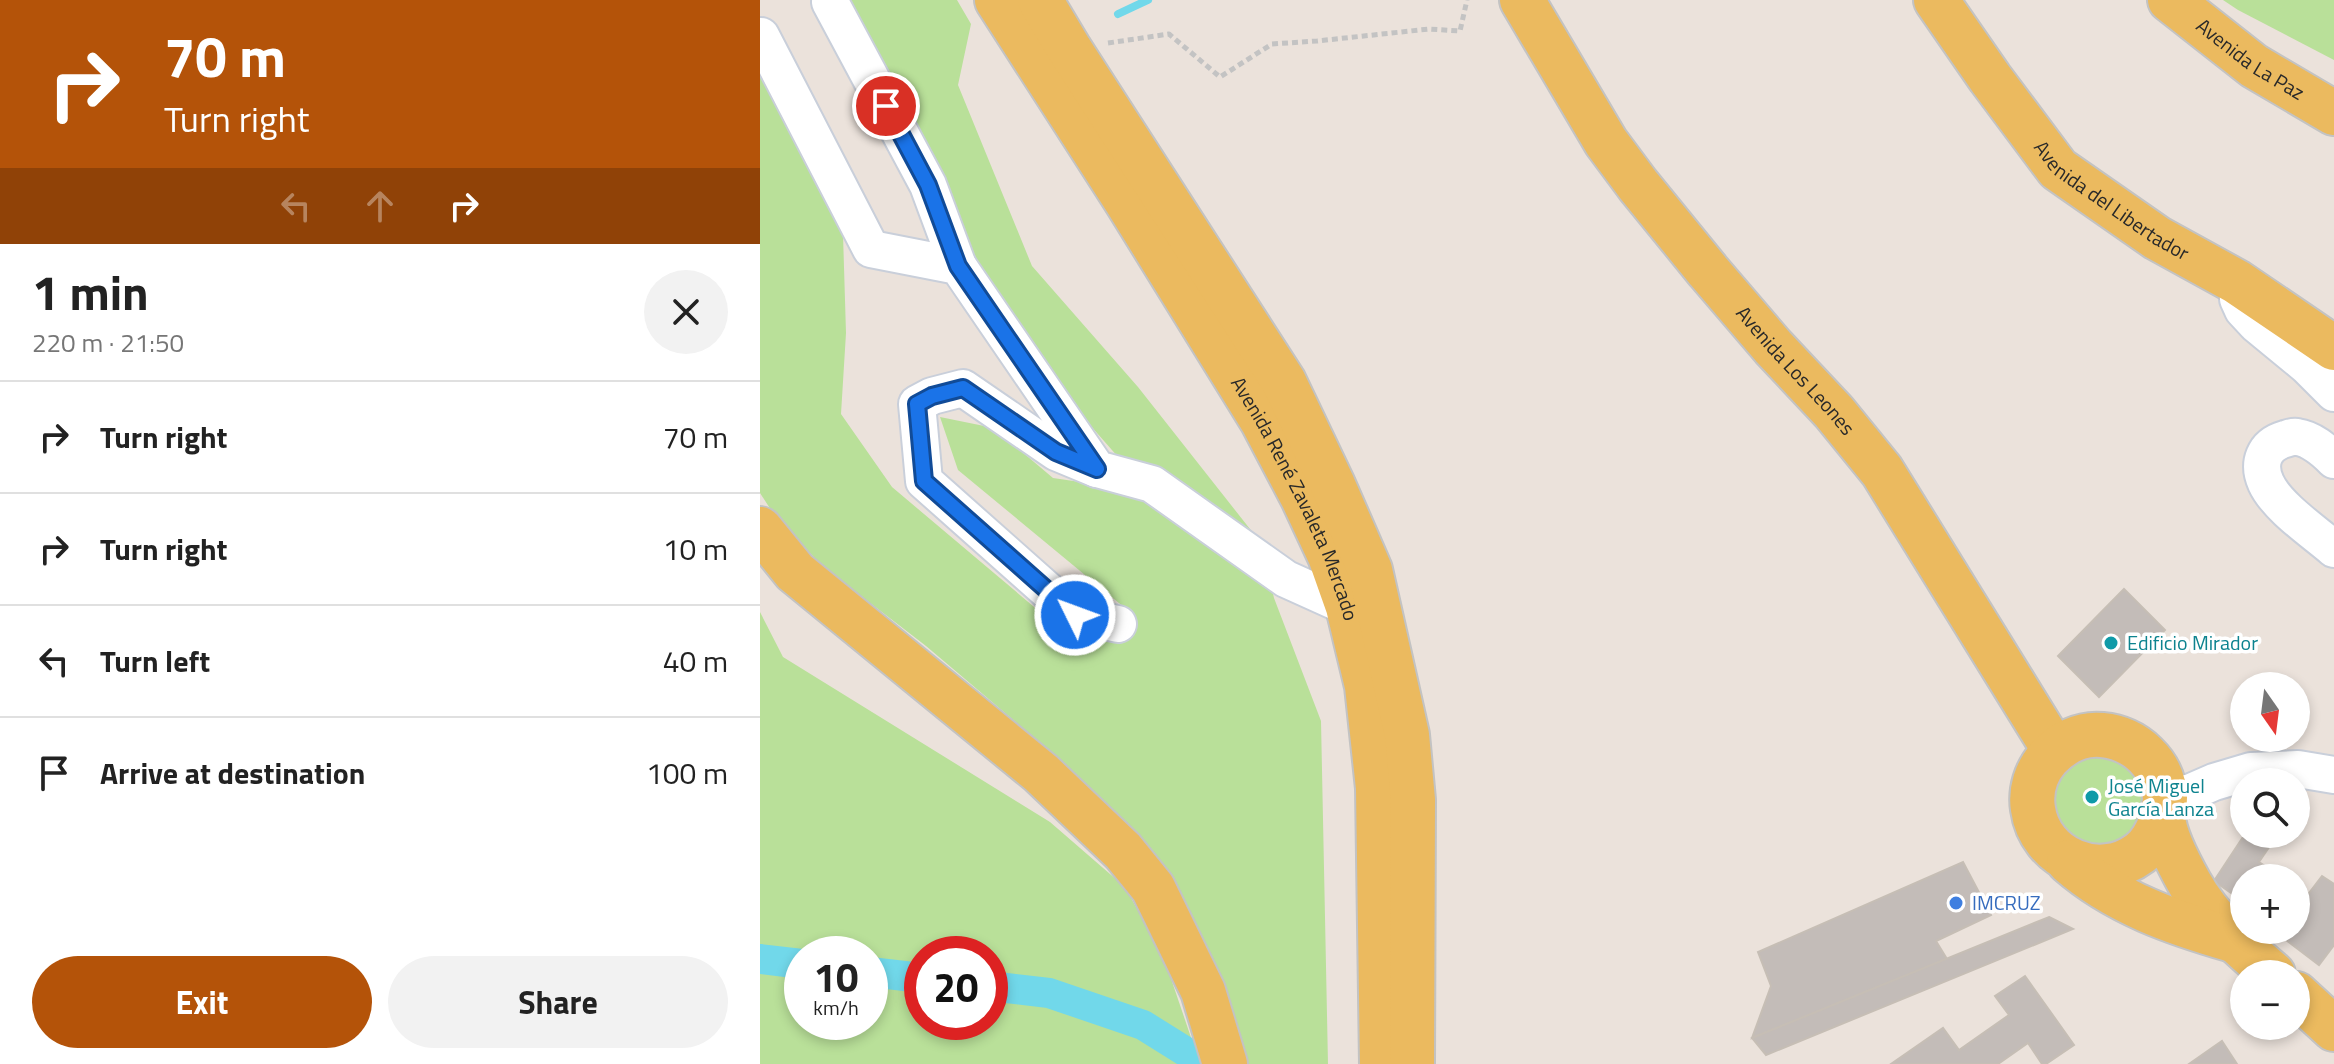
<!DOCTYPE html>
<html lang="en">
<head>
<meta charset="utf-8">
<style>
  body { margin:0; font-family:"Titillium Web",sans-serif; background:#f2f2f2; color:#222; height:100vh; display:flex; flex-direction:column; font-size:30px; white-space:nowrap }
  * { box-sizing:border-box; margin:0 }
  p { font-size:26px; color:#767676 }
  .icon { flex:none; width:44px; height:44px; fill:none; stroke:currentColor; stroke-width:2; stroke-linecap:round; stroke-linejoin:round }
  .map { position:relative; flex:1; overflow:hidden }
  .panel { display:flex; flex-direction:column; background:#fff; width:760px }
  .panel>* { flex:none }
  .top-card { background:#b45309; color:#fff; overflow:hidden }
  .needle { width:52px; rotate:166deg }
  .buttons { position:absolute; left:1470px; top:672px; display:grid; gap:16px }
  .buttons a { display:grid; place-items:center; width:80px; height:80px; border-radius:50%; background:#fff; box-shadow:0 4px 12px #0003; font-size:40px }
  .speed { position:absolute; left:24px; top:936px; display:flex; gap:16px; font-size:40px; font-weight:700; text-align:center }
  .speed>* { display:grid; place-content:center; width:104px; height:104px; border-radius:50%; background:#fff; box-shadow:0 4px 12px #0003; line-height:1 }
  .speed small { font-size:20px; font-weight:400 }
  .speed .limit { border:12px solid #d22; background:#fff; color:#111 }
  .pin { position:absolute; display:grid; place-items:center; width:68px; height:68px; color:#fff; margin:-34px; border:4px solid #fff; border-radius:50%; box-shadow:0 2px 8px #0007 }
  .me { position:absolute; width:88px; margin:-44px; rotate:312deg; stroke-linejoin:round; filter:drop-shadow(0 0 6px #0008) }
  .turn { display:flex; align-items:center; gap:28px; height:168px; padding:0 32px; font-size:36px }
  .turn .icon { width:104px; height:104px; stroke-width:2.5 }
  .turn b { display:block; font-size:56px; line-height:68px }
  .lanes { display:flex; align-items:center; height:76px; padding:0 32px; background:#0003; justify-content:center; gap:40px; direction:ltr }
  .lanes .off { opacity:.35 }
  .round { display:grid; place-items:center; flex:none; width:84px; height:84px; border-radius:42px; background:#f2f2f2 }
  .overview { display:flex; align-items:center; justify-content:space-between; height:136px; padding:0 32px }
  h1 { font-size:48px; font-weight:700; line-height:60px }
  .action { display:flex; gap:16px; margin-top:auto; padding:16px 32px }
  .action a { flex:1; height:92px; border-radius:48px; background:#b45309; color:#fff; font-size:32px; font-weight:700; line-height:92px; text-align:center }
  .action a+a { background:#f2f2f2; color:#222 }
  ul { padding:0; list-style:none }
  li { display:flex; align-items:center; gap:24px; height:112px; padding:0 32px; border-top:2px solid #e0e0e0 }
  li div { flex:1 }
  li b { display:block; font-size:30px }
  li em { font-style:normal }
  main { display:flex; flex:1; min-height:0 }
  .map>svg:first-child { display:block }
</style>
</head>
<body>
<main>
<section class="panel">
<div class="top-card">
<div class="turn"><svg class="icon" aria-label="right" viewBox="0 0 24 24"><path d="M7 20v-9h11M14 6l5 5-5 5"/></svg><div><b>70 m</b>Turn right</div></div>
<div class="lanes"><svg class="icon off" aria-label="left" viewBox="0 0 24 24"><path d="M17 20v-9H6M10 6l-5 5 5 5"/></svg><svg class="icon off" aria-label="ahead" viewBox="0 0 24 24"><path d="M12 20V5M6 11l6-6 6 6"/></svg><svg class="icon" aria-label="right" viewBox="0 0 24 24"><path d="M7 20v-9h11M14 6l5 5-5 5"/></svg></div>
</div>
<div class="overview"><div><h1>1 min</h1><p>220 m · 21:50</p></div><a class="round"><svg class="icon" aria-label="close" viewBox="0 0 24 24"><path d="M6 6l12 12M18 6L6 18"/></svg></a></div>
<ul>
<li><svg class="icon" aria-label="right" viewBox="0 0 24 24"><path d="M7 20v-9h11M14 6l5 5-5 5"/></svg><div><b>Turn right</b></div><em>70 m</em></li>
<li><svg class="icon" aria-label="right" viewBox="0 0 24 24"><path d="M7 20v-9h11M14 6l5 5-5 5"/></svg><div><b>Turn right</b></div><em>10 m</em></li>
<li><svg class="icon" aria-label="left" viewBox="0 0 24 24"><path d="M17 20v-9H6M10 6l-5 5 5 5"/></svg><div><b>Turn left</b></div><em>40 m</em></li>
<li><svg class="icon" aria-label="arrive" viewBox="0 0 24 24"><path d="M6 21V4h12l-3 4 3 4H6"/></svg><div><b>Arrive at destination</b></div><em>100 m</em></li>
</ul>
<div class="action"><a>Exit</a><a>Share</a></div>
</section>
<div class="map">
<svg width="1574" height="1064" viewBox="0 0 1574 1064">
  <rect width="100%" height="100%" fill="#ebe2db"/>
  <g fill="#b9e099" fill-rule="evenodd">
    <polygon points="86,0 197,0 211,24 198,85 272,266 378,387 501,543 514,598 561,721 568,1064 480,1064 373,835 257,723 166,646 61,565 11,510 0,493 0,75 8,82 83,234 86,333 81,414 132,487 318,644 364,640 371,613 198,470 180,417 234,428 293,478 354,487 366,466 286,375 210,259"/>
    <polygon points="1463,0 1574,0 1574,60 1478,10"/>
    <path d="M0 612 23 657 290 822 365 887 404 958 440 1064H0ZM42 954H110V1022H42ZM162 954H230V1022H162Z"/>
    <polygon points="1346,752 1386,782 1382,831 1339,855 1297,832 1292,784 1314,759"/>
  </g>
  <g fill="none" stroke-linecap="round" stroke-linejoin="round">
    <polyline stroke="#71d8ea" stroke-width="8" points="358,14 388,0"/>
    <g stroke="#71d8ea" stroke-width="30">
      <polyline points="0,959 42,964"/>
      <polyline points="110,972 162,978"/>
      <polyline points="230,986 289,993 383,1025 439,1060 440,1064"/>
    </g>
  </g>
  <g fill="#c3bcb8" stroke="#c6beb5" stroke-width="2">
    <polygon points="1364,589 1405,630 1339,697 1298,656"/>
    <polygon points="1485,834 1518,834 1499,862 1523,878 1484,878 1484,902 1454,881"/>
    <polygon points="1203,862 1231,915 1176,941 1187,959 992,1038 1011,986 998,952"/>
    <polygon points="1562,876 1574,884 1574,945 1559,965 1518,934 1521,930 1536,930 1536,910"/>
    <polygon points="1289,917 1313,929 1006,1055 992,1038"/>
    <polygon points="1265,976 1314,1045 1286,1064 1282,1064 1268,1043 1238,1064 1131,1064 1183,1028 1199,1050 1249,1015 1235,996"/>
    <polygon points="1462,1041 1477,1064 1429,1064"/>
  </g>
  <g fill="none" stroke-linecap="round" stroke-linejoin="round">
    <g stroke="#c9cfda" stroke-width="40">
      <g id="minor">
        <polyline points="70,2 168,185 198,266"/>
        <polyline points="1,36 111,249 198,266 337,469 392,484 526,579 588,607"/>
        <polyline points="1477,282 1478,299 1483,310 1496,324 1547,366 1574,393"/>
        <path d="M1574 460C1564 450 1552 439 1537 437 1533 436 1529 438 1525 439 1504 445 1497 463 1506 483 1517 507 1553 531 1574 549"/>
        <polyline points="337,469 296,452 203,388 172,396 157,404 164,481 315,615 358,624"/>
        <polyline points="1405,798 1431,792 1454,782 1491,771 1538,769 1574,775"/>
      </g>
    </g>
    <g stroke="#c3c3c3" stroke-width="48">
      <g id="major">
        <path id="s1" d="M237 0 367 202 503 422 543 498 570 556 588 607 607 686 618 788 622 1064"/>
        <polyline points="280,0 310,50 524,382 573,485 610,570 647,735 653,800 652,1064"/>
        <path id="s2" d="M762 0 846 142 878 185 948 271 1013 347 1074 412 1122 471 1295 751"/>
        <path id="s3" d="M1176 0 1230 78 1298 169 1397 238 1477 282 1574 348"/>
        <path id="s4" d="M1410 0 1494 66 1574 113"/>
        <polyline points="0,529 35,572 281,773 363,851 393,888 443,991 465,1064"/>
        <path d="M1403 818C1397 831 1392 844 1380 853 1339 884 1280 859 1273 809 1270 790 1276 772 1288 758 1302 743 1321 733 1342 735 1375 738 1404 764 1405 798 1405 804 1403 810 1403 816 1404 837 1420 866 1430 884 1451 921 1481 947 1513 974"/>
        <path d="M1309 862C1356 903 1414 923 1473 940"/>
        <polyline points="1536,994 1574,1029"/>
      </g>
    </g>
    <polyline stroke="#c3c3c3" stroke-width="5" stroke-dasharray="6 4" stroke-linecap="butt" points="348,43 409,34 460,77 512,44 557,41 669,29 700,31 707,0"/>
    <use href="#minor" stroke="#fff" stroke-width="36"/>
    <use href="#major" stroke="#ebba5f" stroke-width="44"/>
  </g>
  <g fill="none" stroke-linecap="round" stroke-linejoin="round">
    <g stroke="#114b97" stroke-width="20">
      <polyline id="route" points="126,106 168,185 198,266 337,469 296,452 203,388 172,396 157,404 164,481 315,615"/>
    </g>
    <use href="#route" stroke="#1a73e8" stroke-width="14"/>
  </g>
  <g fill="#0f9aa8" stroke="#fff" stroke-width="3">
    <circle cx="1351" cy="643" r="8"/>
    <circle cx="1332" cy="797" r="8"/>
  </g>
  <circle fill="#3f7fe0" stroke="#fff" stroke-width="3" cx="1196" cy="903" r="8"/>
  <g text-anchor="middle" stroke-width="7" stroke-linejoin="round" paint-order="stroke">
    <g font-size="20" fill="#292929" stroke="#fff">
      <text dy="7" stroke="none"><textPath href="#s4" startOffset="100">Avenida La Paz</textPath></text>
      <text dy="7" stroke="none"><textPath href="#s3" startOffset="270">Avenida del Libertador</textPath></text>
      <text dy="7" stroke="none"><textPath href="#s2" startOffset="462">Avenida Los Leones</textPath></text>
      <text dy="7" stroke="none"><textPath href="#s1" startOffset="582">Avenida René Zavaleta Mercado</textPath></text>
    </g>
    <g font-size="20" fill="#0d838f" stroke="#fff" text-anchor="start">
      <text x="1367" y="650">Edificio Mirador</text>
      <text x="1348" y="793">José Miguel<tspan x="1348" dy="23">García Lanza</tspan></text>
    </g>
    <g font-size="20" fill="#366cbe" stroke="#fff" text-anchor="start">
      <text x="1212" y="910">IMCRUZ</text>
    </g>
  </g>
</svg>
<div class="buttons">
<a><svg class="needle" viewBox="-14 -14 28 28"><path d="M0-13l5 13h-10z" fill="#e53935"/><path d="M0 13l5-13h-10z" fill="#767676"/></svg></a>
<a><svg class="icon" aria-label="search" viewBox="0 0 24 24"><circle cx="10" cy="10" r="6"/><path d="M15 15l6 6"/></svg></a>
<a>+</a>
<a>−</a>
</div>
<div class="speed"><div>10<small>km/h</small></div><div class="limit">20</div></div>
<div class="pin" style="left:126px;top:106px;background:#d93025"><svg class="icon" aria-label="arrive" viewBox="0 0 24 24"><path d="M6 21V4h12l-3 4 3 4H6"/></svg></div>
<svg class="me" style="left:315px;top:615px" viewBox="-20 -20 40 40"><circle r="17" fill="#1a73e8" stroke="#fff" stroke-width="3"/><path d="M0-11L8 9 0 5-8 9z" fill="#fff"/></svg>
</div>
</main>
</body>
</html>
